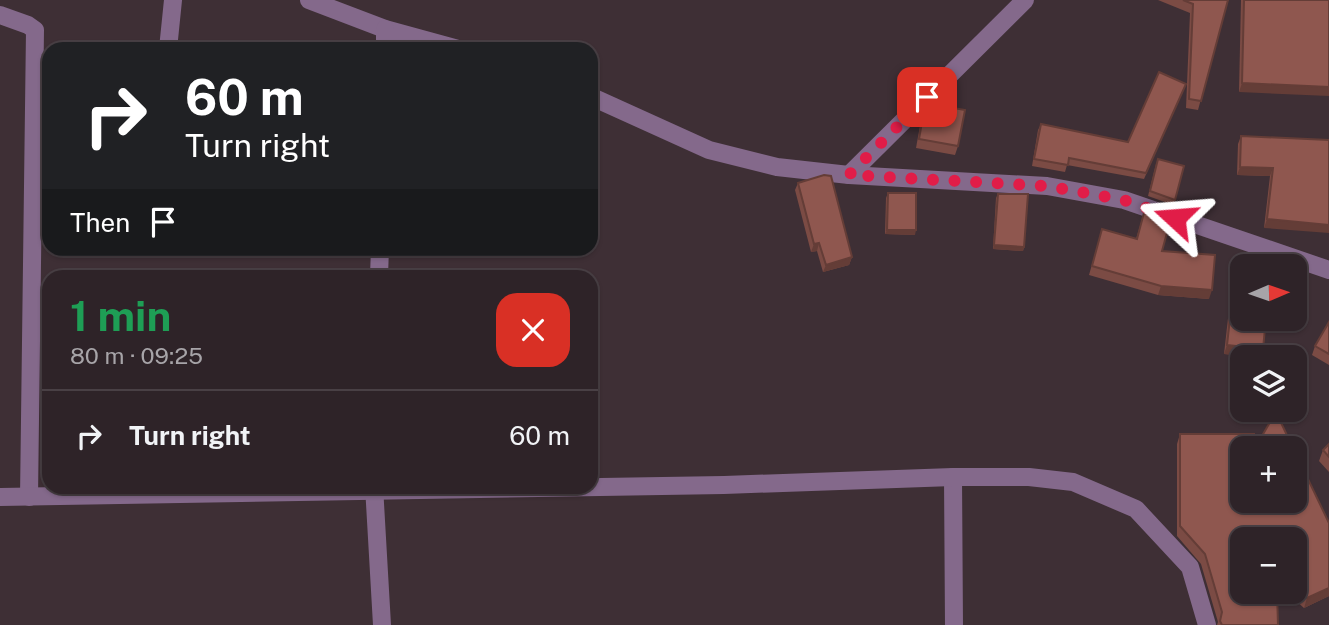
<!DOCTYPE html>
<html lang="en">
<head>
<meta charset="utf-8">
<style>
  body { margin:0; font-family:"Public Sans",sans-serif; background:#3a2f34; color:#f1f3f6; height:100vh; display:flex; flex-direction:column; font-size:26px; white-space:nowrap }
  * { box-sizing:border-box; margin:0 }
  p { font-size:23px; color:#a7a4a8 }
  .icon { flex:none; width:38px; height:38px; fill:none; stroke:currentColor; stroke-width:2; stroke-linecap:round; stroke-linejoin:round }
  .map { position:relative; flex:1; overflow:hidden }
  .sheet { position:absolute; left:42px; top:270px; width:556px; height:224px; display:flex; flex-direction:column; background:#2e2328; border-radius:21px; box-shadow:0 2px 5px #0004,0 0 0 2px #494045 }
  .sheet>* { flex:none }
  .banner { position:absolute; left:42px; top:42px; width:556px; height:214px; border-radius:21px; box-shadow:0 2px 5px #0004,0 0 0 2px #494045; background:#202124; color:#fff; overflow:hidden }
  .needle { width:46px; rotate:88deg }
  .buttons { position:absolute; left:1230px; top:254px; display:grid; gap:14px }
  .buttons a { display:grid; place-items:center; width:77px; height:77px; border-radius:14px; background:#2e2328; box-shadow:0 2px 5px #0004,0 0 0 2px #494045; font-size:35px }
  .pin { position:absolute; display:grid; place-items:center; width:60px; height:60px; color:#fff; margin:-30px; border-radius:14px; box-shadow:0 4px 10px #0006 }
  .me { position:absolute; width:77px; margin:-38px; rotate:289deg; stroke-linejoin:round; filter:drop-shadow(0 0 5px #0008) }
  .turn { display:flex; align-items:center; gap:24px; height:147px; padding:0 28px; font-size:32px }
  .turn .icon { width:91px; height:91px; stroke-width:2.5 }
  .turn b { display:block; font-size:49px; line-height:60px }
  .then { display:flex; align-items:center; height:66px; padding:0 28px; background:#0003; gap:14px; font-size:26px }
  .round { display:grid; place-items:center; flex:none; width:74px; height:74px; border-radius:21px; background:#3a2f34 }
  .head { display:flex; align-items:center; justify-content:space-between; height:119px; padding:0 28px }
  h1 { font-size:42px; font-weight:700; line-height:52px; color:#1e9e55 }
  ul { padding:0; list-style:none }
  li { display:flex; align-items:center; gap:21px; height:91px; padding:0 28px; border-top:2px solid #494045 }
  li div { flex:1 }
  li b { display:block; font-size:26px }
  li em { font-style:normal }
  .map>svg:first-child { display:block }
</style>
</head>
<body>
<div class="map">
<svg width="1329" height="625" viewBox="0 0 1329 625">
  <rect width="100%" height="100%" fill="#3e2f35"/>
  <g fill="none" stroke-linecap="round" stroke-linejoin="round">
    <g stroke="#84698b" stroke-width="18">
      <polyline points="309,0 385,29 458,49"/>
      <polyline points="0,15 28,25 35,30 29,497"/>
      <polyline points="168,49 173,0"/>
      <polyline points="385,49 385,29"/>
      <polyline points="592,97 709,150 777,167 849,175 1047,186 1124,200 1329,270"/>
      <polyline points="849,175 1025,0"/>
      <polyline points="379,276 380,248"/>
      <polyline points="953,477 954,625"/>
      <polyline points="374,486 382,625"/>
      <polyline points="0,497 724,485 953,477 1029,477 1073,482 1136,509 1190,567 1207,625"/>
    </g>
  </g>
  <g fill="#7b4b44">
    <polygon points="1158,0 1228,0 1198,110 1186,108 1190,13"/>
    <polygon points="1241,0 1329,0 1239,92"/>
    <polygon points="1183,90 1144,179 1067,165 1065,172 1032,166 1038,130 1041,124 1128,142"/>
    <polygon points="924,111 958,146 955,155 916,148 921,120"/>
    <polygon points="1241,136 1329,140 1264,228 1270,176 1237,175 1238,144"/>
    <polygon points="1156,164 1175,200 1173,205 1148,196"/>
    <polygon points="798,183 852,257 849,265 823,272 817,251 811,252 795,190"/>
    <polygon points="888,193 915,235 885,234 886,198"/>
    <polygon points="998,194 1024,247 1023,251 993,249 996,198"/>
    <polygon points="1145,209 1162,251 1209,299 1158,295 1089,275 1102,229 1136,239"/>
    <polygon points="1235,274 1263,349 1260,357 1224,354 1232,283"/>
    <polygon points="1329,322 1329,365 1312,355 1315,346"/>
    <polygon points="1180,434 1242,448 1329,596 1304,608 1286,592 1295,592 1295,539 1242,539 1278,625 1217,625 1218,622 1201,564 1177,536 1177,444"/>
    <polygon points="1329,444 1329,472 1319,461 1323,450"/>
  </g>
  <g fill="#643d37">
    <polygon points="1242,83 1329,87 1329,96 1239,92"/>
    <polygon points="1240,167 1273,168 1270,176 1237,175"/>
    <polygon points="1267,219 1329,225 1329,233 1264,228"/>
    <polygon points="887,230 916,230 915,235 885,234"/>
    <polygon points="819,243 817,251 811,252 814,244"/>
    <polygon points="994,245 1024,247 1023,251 993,249"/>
    <polygon points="852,257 849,265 823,272 826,265"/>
    <polygon points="1161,286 1212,290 1209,299 1158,295"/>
    <polygon points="1227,345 1263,349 1260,357 1224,354"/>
    <polygon points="1329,588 1329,596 1304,608 1307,598"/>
  </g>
  <g fill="#8f574f" stroke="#643d37" stroke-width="2">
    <polygon points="1183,0 1228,0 1201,101 1189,99 1193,4"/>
    <polygon points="1244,0 1329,0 1329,87 1242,83"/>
    <polygon points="1159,72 1186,84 1146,173 1069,158 1068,165 1034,159 1041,124 1128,142"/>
    <polygon points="931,104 965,110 958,146 919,139 924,111"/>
    <polygon points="1241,136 1329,140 1329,225 1267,219 1273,168 1240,167"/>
    <polygon points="1158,159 1184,166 1175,200 1150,191"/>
    <polygon points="824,175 831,176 852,257 826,265 819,243 814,244 798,183"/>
    <polygon points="888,193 916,193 916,230 887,230"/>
    <polygon points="998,194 1028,194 1024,247 994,245"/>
    <polygon points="1145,209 1171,218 1162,251 1215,255 1212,290 1161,286 1092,266 1102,229 1137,239"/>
    <polygon points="1235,274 1242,275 1242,318 1266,318 1263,349 1227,345"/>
    <polygon points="1329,322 1329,354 1315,346"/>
    <polygon points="1276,412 1293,448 1255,448"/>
    <polygon points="1180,434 1254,434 1253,448 1242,448 1242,500 1295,500 1295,452 1329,523 1329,588 1307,598 1295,587 1295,539 1242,539 1242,592 1277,592 1278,625 1222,625 1220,621 1222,612 1205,554 1180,526"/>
    <polygon points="1329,444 1329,457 1323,450"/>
  </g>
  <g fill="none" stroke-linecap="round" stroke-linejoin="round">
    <polyline stroke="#e11d48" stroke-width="12" stroke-dasharray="0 21.6" points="927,97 849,175 1047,186 1124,200 1175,218"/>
  </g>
</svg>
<div class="buttons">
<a><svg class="needle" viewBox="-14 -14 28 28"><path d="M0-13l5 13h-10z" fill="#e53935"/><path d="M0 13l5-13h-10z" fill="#a7a4a8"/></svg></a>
<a><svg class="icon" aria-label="layers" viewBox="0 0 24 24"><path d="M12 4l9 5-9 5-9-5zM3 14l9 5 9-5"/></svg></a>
<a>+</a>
<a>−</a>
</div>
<div class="pin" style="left:927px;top:97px;background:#d93025"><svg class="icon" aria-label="arrive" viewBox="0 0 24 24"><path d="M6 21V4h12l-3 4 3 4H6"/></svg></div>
<svg class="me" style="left:1175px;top:218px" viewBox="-20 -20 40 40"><path d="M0-17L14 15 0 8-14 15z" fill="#e11d48" stroke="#fff" stroke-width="4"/></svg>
<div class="banner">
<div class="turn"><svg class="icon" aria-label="right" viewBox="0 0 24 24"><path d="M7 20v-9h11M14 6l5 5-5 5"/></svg><div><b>60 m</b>Turn right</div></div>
<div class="then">Then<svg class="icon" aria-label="arrive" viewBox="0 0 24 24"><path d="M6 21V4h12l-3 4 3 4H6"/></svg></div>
</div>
<section class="sheet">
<div class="head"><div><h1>1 min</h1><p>80 m · 09:25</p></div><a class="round" style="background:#d93025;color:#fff"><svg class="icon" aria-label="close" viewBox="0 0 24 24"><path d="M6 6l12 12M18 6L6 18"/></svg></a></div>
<ul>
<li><svg class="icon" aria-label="right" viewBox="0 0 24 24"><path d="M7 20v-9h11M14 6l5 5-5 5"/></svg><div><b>Turn right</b></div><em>60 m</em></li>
</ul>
</section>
</div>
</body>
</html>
